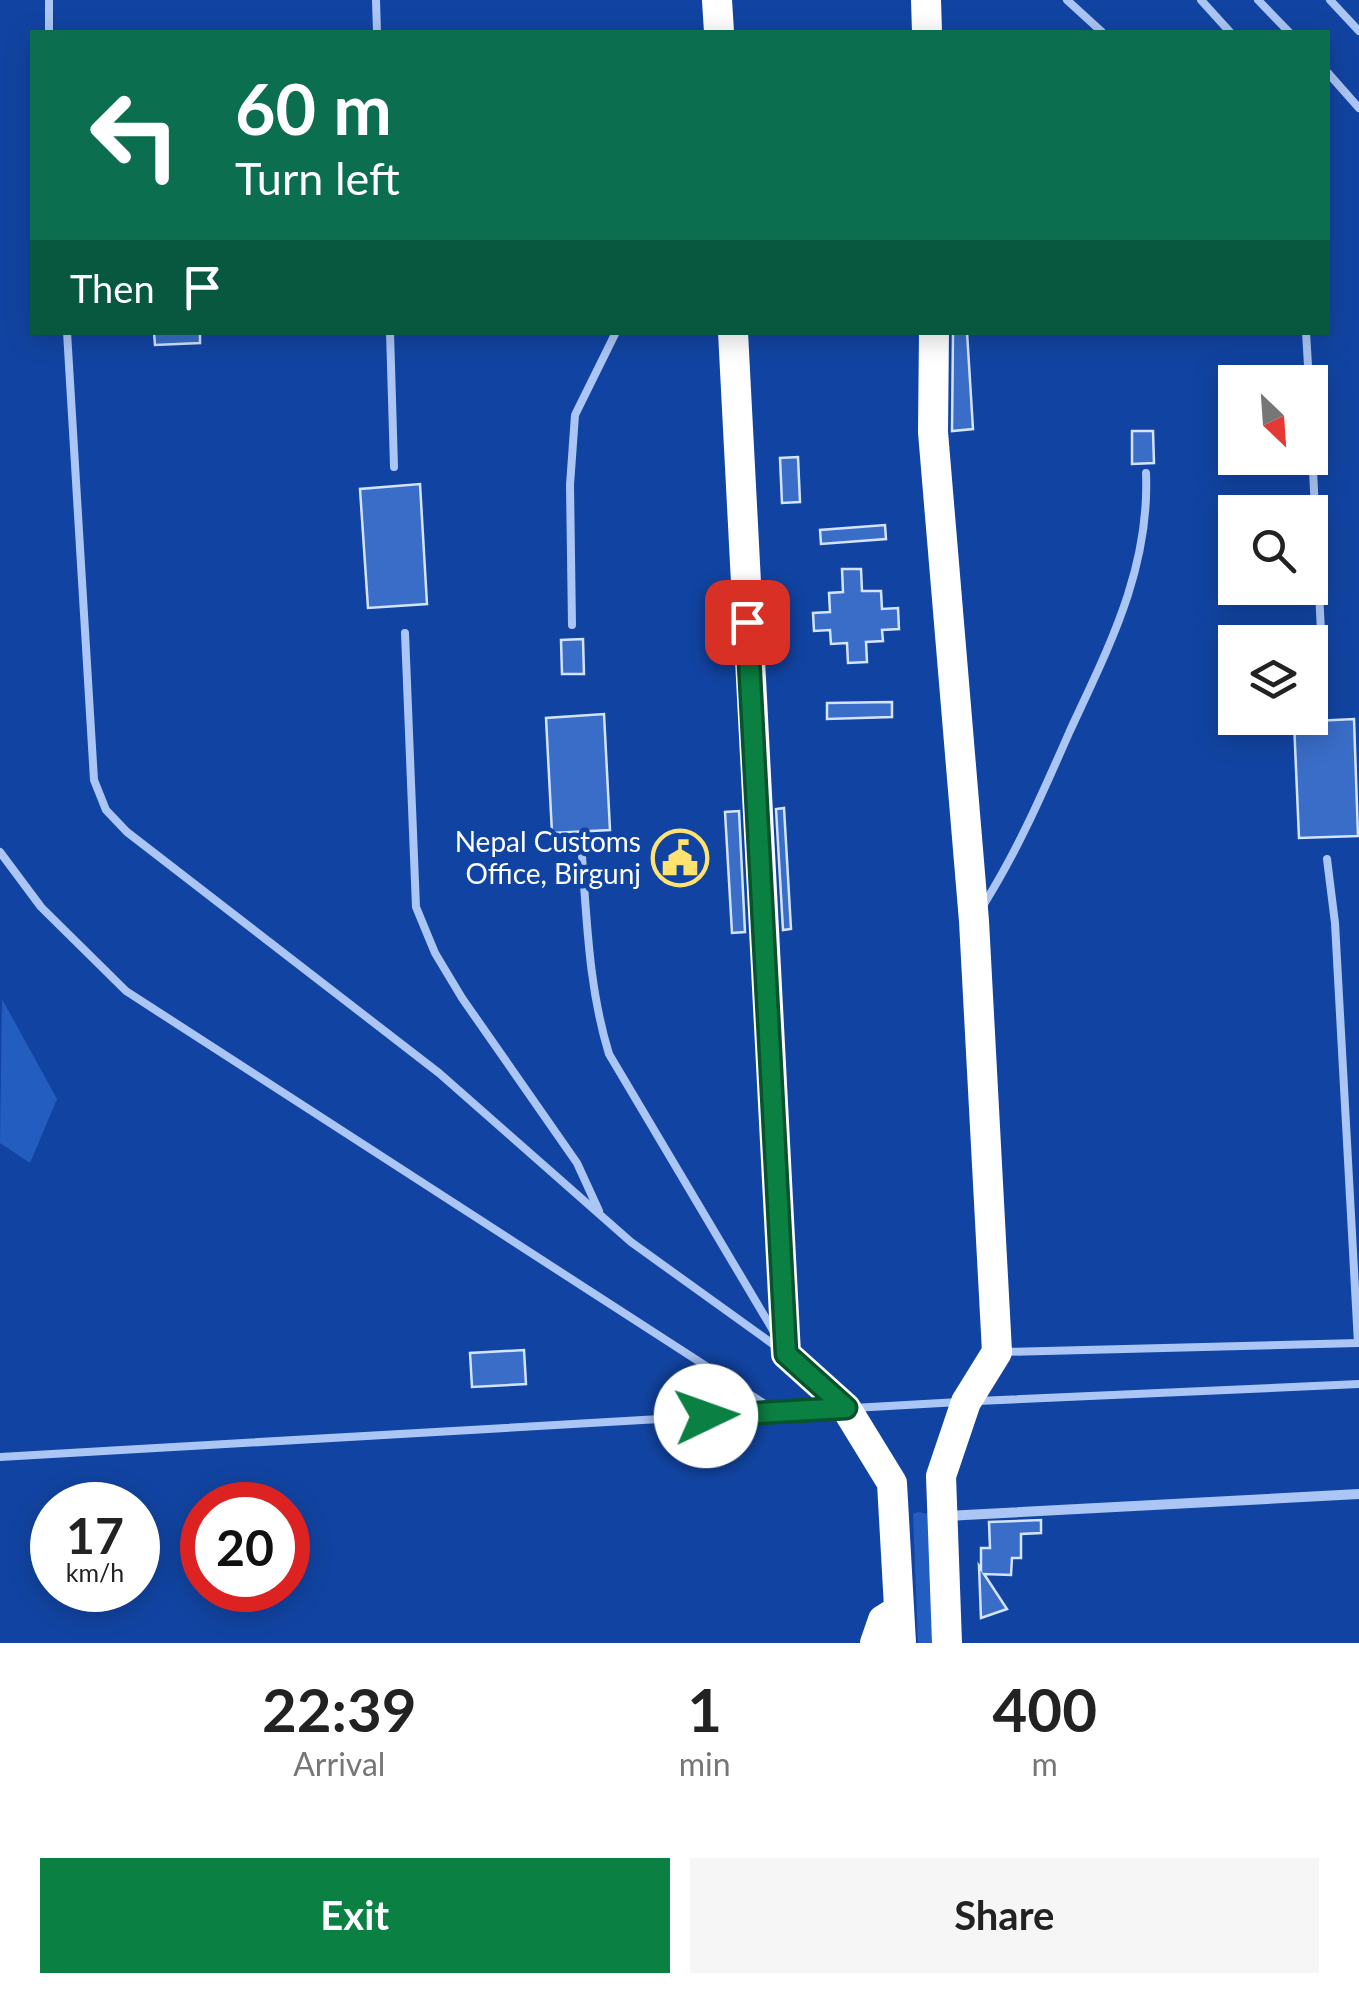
<!DOCTYPE html>
<html lang="en">
<head>
<meta charset="utf-8">
<style>
  body { margin:0; font-family:Lato,sans-serif; background:#f6f6f6; color:#222; height:100vh; display:flex; flex-direction:column; font-size:38px; white-space:nowrap }
  * { box-sizing:border-box; margin:0 }
  p { font-size:32px; color:#767676 }
  .icon { flex:none; width:55px; height:55px; fill:none; stroke:currentColor; stroke-width:2; stroke-linecap:round; stroke-linejoin:round }
  .map { position:relative; height:1643px; overflow:hidden }
  .drawer { display:flex; flex-direction:column; background:#fff; flex:1 }
  .drawer>* { flex:none }
  .hud { position:absolute; left:30px; top:30px; width:1300px; height:305px; border-radius:0px; box-shadow:0 5px 25px #0003; background:#0b6e4f; color:#fff; overflow:hidden }
  .needle { width:65px; rotate:155deg }
  .buttons { position:absolute; left:1218px; top:365px; display:grid; gap:20px }
  .buttons a { display:grid; place-items:center; width:110px; height:110px; border-radius:0px; background:#fff; box-shadow:0 5px 25px #0003; font-size:50px }
  .speed { position:absolute; left:30px; top:1482px; display:flex; gap:20px; font-size:50px; font-weight:700; text-align:center }
  .speed>* { display:grid; place-content:center; width:130px; height:130px; border-radius:50%; background:#fff; box-shadow:0 5px 25px #0003; line-height:1 }
  .speed small { font-size:25px; font-weight:400 }
  .speed .limit { border:15px solid #d22; background:#fff; color:#111 }
  .pin { position:absolute; display:grid; place-items:center; width:85px; height:85px; color:#fff; margin:-42px; border-radius:20px; box-shadow:0 5px 15px #0006 }
  .me { position:absolute; width:110px; margin:-55px; rotate:87deg; stroke-linejoin:round; filter:drop-shadow(0 0 8px #0008) }
  .turn { display:flex; align-items:center; gap:35px; height:210px; padding:0 40px; font-size:45px }
  .turn .icon { width:130px; height:130px; stroke-width:2.5 }
  .turn b { display:block; font-size:70px; line-height:85px }
  .then { display:flex; align-items:center; height:95px; padding:0 40px; background:#0003; gap:20px; font-size:38px }
  .eta { display:flex; justify-content:space-evenly; align-items:center; height:170px; text-align:center }
  .eta b { font-size:60px; font-weight:700; line-height:70px }
  .action { display:flex; gap:20px; margin-top:auto; padding:20px 40px }
  .action a { flex:1; height:115px; border-radius:0px; background:#0b8043; color:#fff; font-size:40px; font-weight:700; line-height:115px; text-align:center }
  .action a+a { background:#f6f6f6; color:#222 }
  .map>svg:first-child { display:block }
</style>
</head>
<body>
<div class="map">
<svg width="1359" height="1643" viewBox="0 0 1359 1643">
  <rect width="100%" height="100%" fill="#1144a2"/>
  <g fill="#245dc0">
    <polygon points="2,999 57,1099 30,1163 0,1143"/>
    <polygon points="918,1512 929,1514 934,1643 918,1643 913,1514"/>
  </g>
  <g fill="#3a6dc8" stroke="#d4e4fe" stroke-width="2.5">
    <polygon points="154,332 200,332 200,343 155,345"/>
    <polygon points="953,332 967,332 973,429 952,431"/>
    <polygon points="1132,431 1153,431 1154,463 1132,464"/>
    <polygon points="798,457 800,502 782,503 780,458"/>
    <polygon points="420,484 427,604 368,608 360,489"/>
    <polygon points="885,525 886,539 821,544 820,530"/>
    <polygon points="842,569 861,569 862,591 881,591 882,609 898,608 899,629 882,630 883,641 866,642 867,662 848,663 847,643 831,644 830,630 814,631 813,613 830,612 829,593 843,592"/>
    <polygon points="583,639 584,674 562,674 561,640"/>
    <polygon points="892,702 892,717 827,719 827,703"/>
    <polygon points="604,714 610,830 552,833 546,718"/>
    <polygon points="1354,719 1358,836 1299,838 1294,722"/>
    <polygon points="784,808 791,929 783,930 776,809"/>
    <polygon points="739,811 745,932 732,933 725,812"/>
    <polygon points="524,1350 526,1384 472,1387 470,1353"/>
    <polygon points="1041,1520 1041,1533 1021,1534 1021,1558 1012,1558 1011,1575 984,1574 1007,1609 981,1618 979,1566 981,1569 981,1548 990,1548 989,1522"/>
  </g>
  <g fill="none" stroke-linecap="round" stroke-linejoin="round">
    <g stroke="#abc6f5" stroke-width="8">
      <polyline points="376,0 377,32"/>
      <polyline points="1067,0 1102,32"/>
      <polyline points="1201,0 1230,32"/>
      <polyline points="1258,0 1289,32"/>
      <polyline points="1330,0 1359,31"/>
      <polyline points="49,32 49,0"/>
      <polyline points="1328,73 1359,108"/>
      <polyline points="67,332 94,780 106,810 127,832 439,1073 631,1242 777,1347"/>
      <polyline points="390,332 394,467"/>
      <polyline points="1306,332 1309,382"/>
      <polyline points="1310,410 1324,692"/>
      <polyline points="572,625 570,485 575,415 616,332"/>
      <polyline points="405,633 416,907 435,953 462,998 577,1163 599,1211"/>
      <polyline points="0,852 41,907 126,991 777,1412"/>
      <path d="M582 856C587 923 589 989 609 1054L774 1332"/>
      <polyline points="1327,859 1335,923 1358,1343"/>
      <path d="M984 904C1018 850 1043 792 1069 733 1108 648 1150 570 1146 473"/>
      <polyline points="1002,1352 1359,1343"/>
      <polyline points="978,1401 1359,1384"/>
      <polyline points="853,1408 959,1402"/>
      <polyline points="0,1457 834,1409"/>
    </g>
    <polyline stroke="#abc6f5" stroke-width="10" points="946,1516 1359,1494"/>
    <g stroke="#fff" stroke-width="30">
      <polyline points="717,0 719,32"/>
      <polyline points="926,0 927,32"/>
      <polyline points="733,332 786,1354 846,1408 892,1483 901,1643"/>
      <polyline points="934,332 933,432 974,921 997,1352 966,1402 941,1476 947,1643"/>
      <polyline points="875,1643 883,1620 899,1610"/>
    </g>
  </g>
  <g fill="none" stroke-linecap="round" stroke-linejoin="round">
    <g stroke="#07532c" stroke-width="25">
      <polyline id="route" points="706,1416 846,1408 786,1354 747,622"/>
    </g>
    <use href="#route" stroke="#0b8043" stroke-width="18"/>
  </g>
  <defs>
    <g id="civic-ring" transform="scale(2.875)"><circle r="9.5" fill="#1144a2" stroke="#ffe26f" stroke-width="1.5"/><path d="M-.6-6.5H3V-4.5H.6V-3L4-1V1h2V6H-6V1h2V-1L-.6-3ZM-1.2 2.5V6h2.4V2.5Z" fill="#ffe26f"/></g>
  </defs>
  <g fill-rule="evenodd">
    <use href="#civic-ring" x="680" y="858"/>
  </g>
  <g text-anchor="middle" stroke-width="9" stroke-linejoin="round" paint-order="stroke">
    <g font-size="28" fill="#fff" stroke="#1144a2" text-anchor="end">
      <text x="641" y="852">Nepal Customs<tspan x="641" dy="32">Office, Birgunj</tspan></text>
    </g>
  </g>
</svg>
<div class="buttons">
<a><svg class="needle" viewBox="-14 -14 28 28"><path d="M0-13l5 13h-10z" fill="#e53935"/><path d="M0 13l5-13h-10z" fill="#767676"/></svg></a>
<a><svg class="icon" aria-label="search" viewBox="0 0 24 24"><circle cx="10" cy="10" r="6"/><path d="M15 15l6 6"/></svg></a>
<a><svg class="icon" aria-label="layers" viewBox="0 0 24 24"><path d="M12 4l9 5-9 5-9-5zM3 14l9 5 9-5"/></svg></a>
</div>
<div class="speed"><div>17<small>km/h</small></div><div class="limit">20</div></div>
<div class="pin" style="left:747px;top:622px;background:#d93025"><svg class="icon" aria-label="arrive" viewBox="0 0 24 24"><path d="M6 21V4h12l-3 4 3 4H6"/></svg></div>
<svg class="me" style="left:706px;top:1416px" viewBox="-20 -20 40 40"><circle r="19" fill="#fff"/><path d="M0-13L10 11 0 6-10 11z" fill="#0b8043"/></svg>
<div class="hud">
<div class="turn"><svg class="icon" aria-label="left" viewBox="0 0 24 24"><path d="M17 20v-9H6M10 6l-5 5 5 5"/></svg><div><b>60 m</b>Turn left</div></div>
<div class="then">Then<svg class="icon" aria-label="arrive" viewBox="0 0 24 24"><path d="M6 21V4h12l-3 4 3 4H6"/></svg></div>
</div>
</div>
<section class="drawer">
<div class="eta">
<div><b>22:39</b><p>Arrival</p></div>
<div><b>1</b><p>min</p></div>
<div><b>400</b><p>m</p></div>
</div>
<div class="action"><a>Exit</a><a>Share</a></div>
</section>
</body>
</html>
